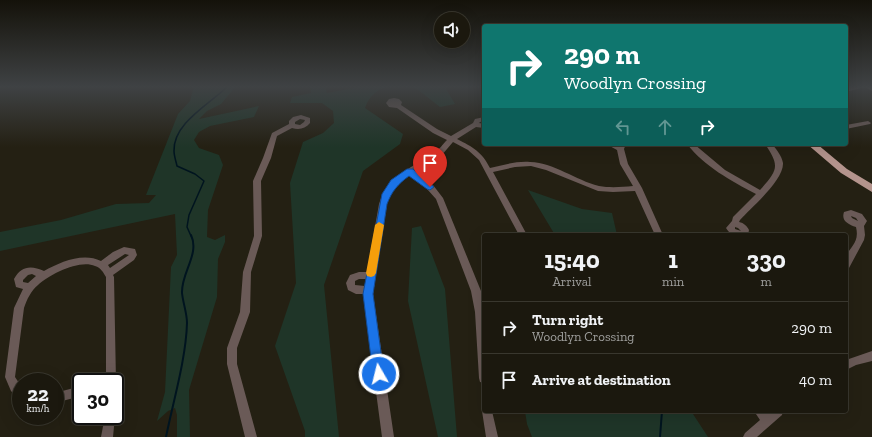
<!DOCTYPE html>
<html lang="en">
<head>
<meta charset="utf-8">
<style>
  body { margin:0; font-family:"Zilla Slab",serif; background:#28251c; color:#f1f3f6; height:100vh; display:flex; flex-direction:column; font-size:15px; white-space:nowrap }
  * { box-sizing:border-box; margin:0 }
  p { font-size:13px; color:#a0a09e }
  .icon { flex:none; width:22px; height:22px; fill:none; stroke:currentColor; stroke-width:2; stroke-linecap:round; stroke-linejoin:round }
  .map { position:relative; flex:1; overflow:hidden }
  .details { position:absolute; left:482px; top:233px; width:366px; height:180px; display:flex; flex-direction:column; background:#1b180e; border-radius:4px; box-shadow:0 4px 16px #0002,0 0 0 1px #39372e }
  .details>* { flex:none }
  .banner { position:absolute; left:482px; top:24px; width:366px; height:122px; border-radius:4px; box-shadow:0 4px 16px #0002,0 0 0 1px #39372e; background:#0f766e; color:#fff; overflow:hidden }
  .tools { position:absolute; left:434px; top:12px; display:grid; gap:8px }
  .tools a { display:grid; place-items:center; width:36px; height:36px; border-radius:50%; background:#1b180e; box-shadow:0 4px 16px #0002,0 0 0 1px #39372e; font-size:20px }
  .speed { position:absolute; left:12px; top:373px; display:flex; gap:8px; font-size:20px; font-weight:700; text-align:center }
  .speed>* { display:grid; place-content:center; width:52px; height:52px; border-radius:50%; background:#1b180e; box-shadow:0 4px 16px #0002,0 0 0 1px #39372e; line-height:1 }
  .speed small { font-size:10px; font-weight:400 }
  .speed .limit { border:2px solid #111; border-radius:6px; background:#fff; color:#111 }
  .pin { position:absolute; display:grid; place-items:center; width:34px; height:34px; color:#fff; margin:-41px -17px; border-radius:50% 50% 50% 0; rotate:-45deg; box-shadow:0 0 4px #0007 }
  .pin .icon { rotate:45deg }
  .me { position:absolute; width:44px; margin:-22px; rotate:352deg; stroke-linejoin:round; filter:drop-shadow(0 0 3px #0008) }
  .turn { display:flex; align-items:center; gap:14px; height:84px; padding:0 16px; font-size:18px }
  .turn .icon { width:52px; height:52px; stroke-width:2.5 }
  .turn b { display:block; font-size:28px; line-height:34px }
  .lanes { display:flex; align-items:center; height:38px; padding:0 16px; background:#0003; justify-content:center; gap:20px; direction:ltr }
  .lanes .off { opacity:.35 }
  .eta { display:flex; justify-content:space-evenly; align-items:center; height:68px; text-align:center }
  .eta b { font-size:24px; font-weight:700; line-height:28px }
  ul { padding:0; list-style:none }
  li { display:flex; align-items:center; gap:12px; height:52px; padding:0 16px; border-top:1px solid #39372e }
  li div { flex:1 }
  li b { display:block; font-size:15px }
  li em { font-style:normal }
  .map>svg:first-child { display:block }
</style>
</head>
<body>
<div class="map">
<svg width="872" height="437" viewBox="0 0 872 437">
  <rect width="100%" height="100%" fill="#242013"/>
  <g fill="#1f3528">
    <polygon points="194,86 236,86 221,104 207,111 199,119 259,106 254,117 210,126 199,132 194,140 199,148 219,155 223,165 208,210 207,237 215,240 225,235 225,242 218,259 217,297 189,390 190,437 177,437 177,415 175,408 168,411 157,421 165,392 171,267 177,255 175,214 0,251 0,232 61,220 116,204 149,203 156,195 146,195 178,114 190,101"/>
    <path d="M310 86H325L327 93 363 86H391C378 88 369 96 365 108L403 134 400 144 363 171 324 285 339 437H305V431L275 346 296 283 290 183 303 142 323 133 334 123 333 111 322 103H290L292 97 311 93Z"/>
    <polygon points="409,86 446,86 446,89 455,104 440,107 417,89"/>
    <polygon points="528,190 582,209 612,213 617,235 555,235"/>
    <polygon points="421,226 445,289 457,437 438,437 408,301 412,228"/>
    <polygon points="525,411 691,411 708,437 532,437 527,424"/>
  </g>
  <g fill="none" stroke-linecap="round" stroke-linejoin="round">
    <path stroke="#00141f" stroke-width="1.5" d="M191 236 187 227 189 215 204 181 195 174 177 166C176 161 174 156 174 151 173 123 210 104 228 86"/>
    <g stroke="#00141f" stroke-width="2">
      <path d="M166 437C173 402 186 359 187 323 187 313 183 303 182 293 181 273 200 254 191 235"/>
      <polyline points="660,437 662,411"/>
    </g>
    <g fill="#6a5a57" fill-rule="evenodd">
      <polygon points="855,86 871,86 872,91 865,87 846,92 846,88"/>
      <path d="M394 98 399 99 402 102 401 105 437 129 451 136 473 123 475 119 484 117V121L480 122 479 123 484 124V128L476 127 457 139C473 147 482 152 490 168 503 165 516 161 530 162 555 163 575 180 599 186 610 188 622 187 633 186L620 164 617 150 606 144H615L619 146 620 144H626L624 149 628 164 642 188 663 235H655L635 191 613 192 598 191 546 170 531 166 515 167 493 172 527 235H519L479 160 468 150 453 142 441 156 416 172 433 185 443 198 481 291 484 309V383L480 382 479 378 475 312 471 291 436 199 427 189 410 175C397 184 392 188 387 204L373 294 394 437H382L363 294H356L348 290 346 283 350 275 359 272H367L379 204C389 173 410 170 434 153 439 150 443 144 447 140L433 133 397 108 389 107 386 103 389 99ZM359 279H366L365 286 355 285V281Z"/>
      <path d="M301 115 310 118V123C305 129 299 130 292 128L277 136 271 158 261 181 262 236 251 272 250 312 237 348V364L257 437H245L227 364V348L240 312 243 272 254 236 253 181 263 158 272 133 289 124V121L293 117ZM300 119 305 120 304 122 300 125 295 124V122Z"/>
      <polygon points="868,121 871,123 870,124 846,129 846,125"/>
      <path d="M687 144H694L725 170 760 190C778 170 780 166 765 144H772C776 149 782 156 783 163 784 180 751 208 740 220L739 222C744 223 747 226 749 230L748 235C739 235 731 237 726 228L732 221 733 217 756 194C731 181 704 166 687 144ZM735 227 738 228 741 231 735 229Z"/>
      <path d="M851 210 862 214 867 221 864 226 865 235 864 240 849 268 846 269C846 266 845 261 846 258 849 246 860 244 856 227 848 224 841 221 844 212ZM851 216 856 218 858 221 852 218Z"/>
      <path d="M124 247 135 249 137 255 134 260 113 275 114 277 116 382 115 385V382H106V277C103 272 101 268 95 266 80 259 50 274 38 285 31 291 27 299 24 308L15 377 21 386V398L17 397 11 391 5 377 14 308 23 289 16 287 14 279C21 266 31 265 44 271 60 262 83 252 101 261L113 252ZM125 254 129 255 110 268 108 265ZM32 274 36 276 28 283 23 282V280L28 275Z"/>
      <polygon points="872,351 872,361 856,365 846,370 846,360"/>
      <polygon points="81,386 81,396 55,403 55,393"/>
      <polygon points="483,407 484,411 492,411 498,437 486,437 482,411"/>
      <polygon points="754,411 767,411 768,413 770,411 783,411 782,415 757,437 743,437 745,433 760,420"/>
      <polygon points="115,415 115,416 113,437 101,437 105,416"/>
    </g>
    <polygon fill="#b4948d" fill-rule="evenodd" points="807,144 817,144 847,169 872,184 872,192 841,173"/>
  </g>
  <linearGradient id="sky" x2="0" y2="1"><stop stop-color="#14120a"/><stop offset="0.59" stop-color="#3f4244"/><stop offset="1" stop-color="#3f4244" stop-opacity="0"/></linearGradient>
  <rect width="872" height="147" fill="url(#sky)"/>
  <path fill="#1a73e8" stroke="#114b97" d="M407 169H413L434 187 430 190 427 189 409 176C398 184 392 191 387 204L373 294 384 374 383 378 379 379 374 378 373 374 363 294 382 194 391 180Z"/>
  <polygon fill="#f59e0b" points="379,222 384,225 376,273 374,276 371,277 367,276 366,273 375,225"/>
</svg>
<div class="tools">
<a><svg class="icon" aria-label="sound" viewBox="0 0 24 24"><path d="M4 9h4l5-4v14l-5-4H4zM17 9q2 3 0 6"/></svg></a>
</div>
<div class="speed"><div>22<small>km/h</small></div><div class="limit">30</div></div>
<div class="pin" style="left:430px;top:187px;background:#d93025"><svg class="icon" aria-label="arrive" viewBox="0 0 24 24"><path d="M6 21V4h12l-3 4 3 4H6"/></svg></div>
<svg class="me" style="left:379px;top:374px" viewBox="-20 -20 40 40"><circle r="17" fill="#1a73e8" stroke="#fff" stroke-width="3"/><path d="M0-11L8 9 0 5-8 9z" fill="#fff"/></svg>
<div class="banner">
<div class="turn"><svg class="icon" aria-label="right" viewBox="0 0 24 24"><path d="M7 20v-9h11M14 6l5 5-5 5"/></svg><div><b>290 m</b>Woodlyn Crossing</div></div>
<div class="lanes"><svg class="icon off" aria-label="left" viewBox="0 0 24 24"><path d="M17 20v-9H6M10 6l-5 5 5 5"/></svg><svg class="icon off" aria-label="ahead" viewBox="0 0 24 24"><path d="M12 20V5M6 11l6-6 6 6"/></svg><svg class="icon" aria-label="right" viewBox="0 0 24 24"><path d="M7 20v-9h11M14 6l5 5-5 5"/></svg></div>
</div>
<section class="details">
<div class="eta">
<div><b>15:40</b><p>Arrival</p></div>
<div><b>1</b><p>min</p></div>
<div><b>330</b><p>m</p></div>
</div>
<ul>
<li><svg class="icon" aria-label="right" viewBox="0 0 24 24"><path d="M7 20v-9h11M14 6l5 5-5 5"/></svg><div><b>Turn right</b><p>Woodlyn Crossing</p></div><em>290 m</em></li>
<li><svg class="icon" aria-label="arrive" viewBox="0 0 24 24"><path d="M6 21V4h12l-3 4 3 4H6"/></svg><div><b>Arrive at destination</b></div><em>40 m</em></li>
</ul>
</section>
</div>
</body>
</html>
